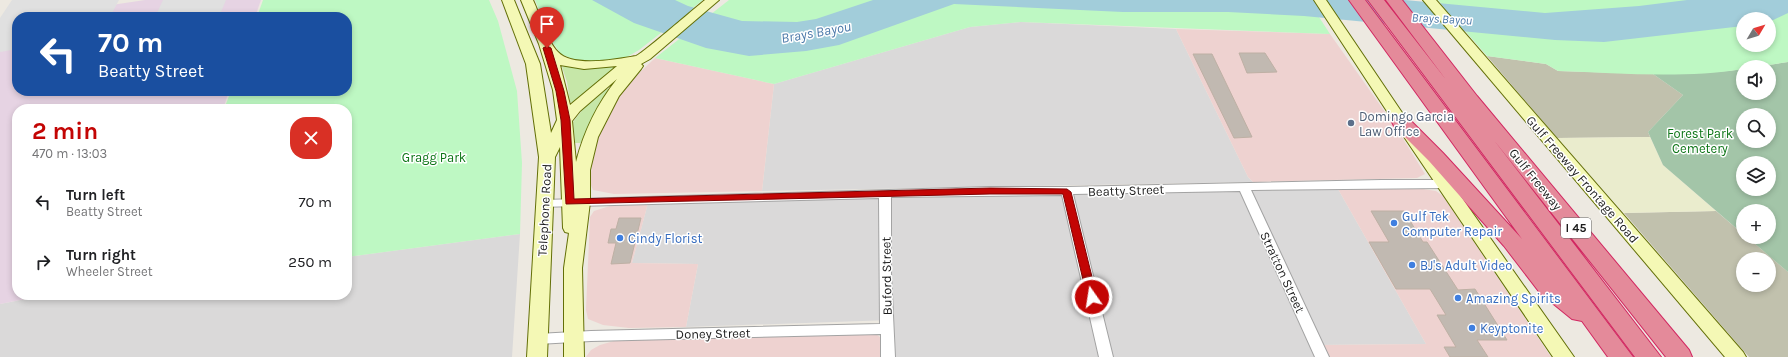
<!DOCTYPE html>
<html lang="en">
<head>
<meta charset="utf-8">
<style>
  body { margin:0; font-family:Karla,sans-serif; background:#f6f6f6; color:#202124; height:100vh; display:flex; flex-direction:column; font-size:15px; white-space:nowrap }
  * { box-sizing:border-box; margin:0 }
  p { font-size:13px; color:#757577 }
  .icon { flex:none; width:22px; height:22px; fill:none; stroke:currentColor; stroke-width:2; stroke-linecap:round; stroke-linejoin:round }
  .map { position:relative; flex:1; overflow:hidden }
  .side { position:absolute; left:12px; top:104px; width:340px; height:196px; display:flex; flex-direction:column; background:#fff; border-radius:16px; box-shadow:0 2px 6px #0003 }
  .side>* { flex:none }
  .banner { position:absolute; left:12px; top:12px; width:340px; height:84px; border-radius:16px; box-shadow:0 2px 6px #0003; background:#1a4fa0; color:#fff; overflow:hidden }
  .needle { width:26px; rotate:52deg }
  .buttons { position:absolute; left:1736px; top:12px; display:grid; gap:8px }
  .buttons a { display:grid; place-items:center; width:40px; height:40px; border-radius:50%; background:#fff; box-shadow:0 2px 6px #0003; font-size:20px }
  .pin { position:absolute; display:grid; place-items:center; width:34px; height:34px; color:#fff; margin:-41px -17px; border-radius:50% 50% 50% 0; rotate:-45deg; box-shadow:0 0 4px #0007 }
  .pin .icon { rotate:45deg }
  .me { position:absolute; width:44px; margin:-22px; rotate:347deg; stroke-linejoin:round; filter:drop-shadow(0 0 3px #0008) }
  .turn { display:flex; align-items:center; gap:14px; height:84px; padding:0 20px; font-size:18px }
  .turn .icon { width:52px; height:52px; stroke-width:2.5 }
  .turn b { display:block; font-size:28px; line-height:34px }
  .round { display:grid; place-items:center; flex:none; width:42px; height:42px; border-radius:16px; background:#f6f6f6 }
  .overview { display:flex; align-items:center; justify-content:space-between; height:68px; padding:0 20px }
  h1 { font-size:24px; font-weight:700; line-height:30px; color:#c30504 }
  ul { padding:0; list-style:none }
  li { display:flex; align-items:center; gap:12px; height:60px; padding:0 20px }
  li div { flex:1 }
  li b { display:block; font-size:15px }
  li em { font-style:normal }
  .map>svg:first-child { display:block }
</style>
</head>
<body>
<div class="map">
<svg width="1788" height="357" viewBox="0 0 1788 357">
  <rect width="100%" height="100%" fill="#ede9e1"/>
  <g fill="#dad9d9">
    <polygon points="1021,22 1176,29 1248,177 1253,182 762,191 774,84 970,27"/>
    <polygon points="1338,189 1426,344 1312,345 1317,357 893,357 891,320 686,327 698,264 632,263 648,203"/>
    <polygon points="520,234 512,357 0,357 0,304 46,295 347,295 347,257"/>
  </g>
  <g fill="#eed2d0">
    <polygon points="1176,29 1330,34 1397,129 1425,174 1417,178 1253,182 1248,177"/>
    <polygon points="655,58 774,84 762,191 614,194 593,190 590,183 593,154 603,121 617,99 632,80"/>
    <polygon points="1338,189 1423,189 1436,191 1443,196 1551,357 1330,357 1324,345 1426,344"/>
    <polygon points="648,203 632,263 698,264 686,327 629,328 603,325 588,319 586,310 590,217 594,211 613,205"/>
    <polygon points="874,333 880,337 881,357 586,357 591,350 600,345 628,337"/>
  </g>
  <g fill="#e6d3e3">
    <polygon points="145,0 261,0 255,17 31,17"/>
    <polygon points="17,19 17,91 229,91 223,109 17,109 17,295 46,295 0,304 0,22"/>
  </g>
  <g fill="#c1c1ad" fill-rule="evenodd">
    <polygon points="1487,56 1546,64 1558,71 1653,74 1683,95 1648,132 1650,137 1557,138"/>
    <path d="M1716 211 1743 234V237H1747L1788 272V357H1749L1624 213ZM1743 259H1769V285H1743Z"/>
  </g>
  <polygon fill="#eaeccd" points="1650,137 1663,165 1716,211 1624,213 1557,138"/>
  <g fill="#c6e7a8">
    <polygon points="567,65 597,68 615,66 618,68 575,103 570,102 567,82 562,67"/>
    <path d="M607 89H611C598 106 589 123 581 143H575L573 122 584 108Z"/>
  </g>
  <path fill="#a3c5a8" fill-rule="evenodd" d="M1788 62V272L1747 237H1769V211H1743V234L1663 165 1648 132 1683 95 1653 74 1728 71 1743 69V93H1769V67H1757ZM1743 115H1769V141H1743ZM1743 163H1769V189H1743Z"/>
  <g fill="#bef8c3" fill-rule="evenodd">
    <polygon points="263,0 489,0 498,21 517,91 522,163 520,234 347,257 347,109 224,109 231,91 347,91 347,17 257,17"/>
    <polygon points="535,0 703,0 639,50 627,57 612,61 592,62 575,60 561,54 553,43"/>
    <polygon points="729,0 1308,0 1330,34 1021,22 970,27 774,84 655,58"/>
    <path d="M1438 0H1788V62L1757 67H1743V69C1682 79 1619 73 1558 71L1546 64 1487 56ZM1743 19H1769V45H1743Z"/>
  </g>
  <g fill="#e0e0e0">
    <polygon points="12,0 119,0 110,17 17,17 17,49 0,52 0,18"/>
    <polygon points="163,0 226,0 219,17 155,17"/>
  </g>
  <polygon fill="#a2cdda" points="592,0 675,0 688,6 742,21 797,22 816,19 873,0 1405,0 1545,13 1639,6 1687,0 1788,0 1788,13 1769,22 1769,19 1743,19 1743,26 1604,42 1555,40 1304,16 1228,12 1123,12 954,4 839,45 806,51 749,56 706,48 634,23"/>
  <g fill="#c1b9b1" stroke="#beb0a4">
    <polygon points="1239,53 1265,53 1277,72 1247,73"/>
    <polygon points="1193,54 1212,54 1252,137 1234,138"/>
    <polygon points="1371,211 1404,211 1423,242 1427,242 1458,290 1475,289 1507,340 1477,340 1488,357 1450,357 1444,347 1456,347 1437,315 1446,315 1430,289 1396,289 1369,242 1389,242"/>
    <polygon points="619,218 641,218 630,263 611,264 616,243 608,243 611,229 616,229"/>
  </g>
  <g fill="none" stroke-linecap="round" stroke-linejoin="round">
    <g stroke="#a3a3a3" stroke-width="2">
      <polygon id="minor" points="1381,180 1445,180 1451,184 1445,188 1251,190 1329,357 1315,357 1240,191 1073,194 1113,357 1099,357 1062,195 891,197 891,273 895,357 881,357 881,334 591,341 538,344 533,343 531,339 533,335 538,334 591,331 880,324 879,198 540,207 538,204 540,201 544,200 990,187 1067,187"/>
    </g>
    <g stroke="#636f07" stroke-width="2">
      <g id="secondary">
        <path d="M502 0H514L540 64 551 133 557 120 553 90 539 44 521 0H533C540 15 547 41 558 52 573 68 617 59 636 56 641 55 696 7 705 0H719L650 59 641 64 643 66 641 69 619 96 598 137 590 170V202L582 268 584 357H564V268L569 233 565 232 563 228 560 147 555 157 547 357H527L539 157 526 64ZM560 65 584 69 617 66 570 105ZM617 79C597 104 584 131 576 162L572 121 580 111Z"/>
        <polygon points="1314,0 1326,0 1407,120 1574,357 1553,357 1394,122"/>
        <polygon points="1423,0 1436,0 1743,352 1746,357 1725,357"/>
      </g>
    </g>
    <g stroke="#d22761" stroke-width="2">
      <g id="motorway">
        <polygon points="1349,0 1365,0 1633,357 1608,357 1582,321 1572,319 1540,293 1504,246 1429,161 1394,126 1392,122 1394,118 1401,116 1408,118 1443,153 1522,239"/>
        <polygon points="1368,0 1384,0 1447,81 1386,0 1402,0 1477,96 1689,350 1692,357 1666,357 1493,139 1661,357 1635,357"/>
      </g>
    </g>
    <use href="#minor" fill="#fff" fill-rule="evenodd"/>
    <use href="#secondary" fill="#f4f8b5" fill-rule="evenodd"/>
    <use href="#motorway" fill="#e48a9a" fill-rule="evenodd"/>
  </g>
  <polygon fill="#c30504" stroke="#7f0303" points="547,46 551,48 564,91 570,120 574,199 990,188 1067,189 1071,192 1097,297 1096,299 1088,299 1087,297 1063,194 990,194 566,204 561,120 556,91 543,48"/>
  <circle fill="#5c6f8a" stroke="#fff" stroke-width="1.5" cx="1351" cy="123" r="4"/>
  <g fill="#3f7fe0" stroke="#fff" stroke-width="1.5">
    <circle cx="1394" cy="223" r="4"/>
    <circle cx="620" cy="238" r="4"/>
    <circle cx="1412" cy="265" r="4"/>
    <circle cx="1458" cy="298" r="4"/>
    <circle cx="1472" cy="328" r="4"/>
  </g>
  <g text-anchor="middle" stroke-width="3" stroke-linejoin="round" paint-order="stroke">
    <g font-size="12" font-style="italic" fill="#4b79a9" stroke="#fff">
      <text transform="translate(1442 19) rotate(3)" y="4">Brays Bayou</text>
    </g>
    <rect fill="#fff" stroke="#606060" stroke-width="1" x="1561" y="218" width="30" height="20" rx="3"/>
    <g font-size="12" font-weight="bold" fill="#1c1c1c">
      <text x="1576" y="232">I 45</text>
    </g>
    <g font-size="13" fill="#4e5e75" stroke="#fff" text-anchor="start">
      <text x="1359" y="121">Domingo Garcia<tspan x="1359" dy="15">Law Office</tspan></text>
    </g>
    <g font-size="13" fill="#0d7617" stroke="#fff">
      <text x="1700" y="138">Forest Park<tspan x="1700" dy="15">Cemetery</tspan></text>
      <text x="434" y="162">Gragg Park</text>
    </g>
    <g font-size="13" fill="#1c1c1c" stroke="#fff">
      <text transform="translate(1536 179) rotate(51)" y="5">Gulf Freeway</text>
      <text transform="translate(1583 179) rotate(49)" y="5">Gulf Freeway Frontage Road</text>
      <text transform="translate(1126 190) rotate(-2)" y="5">Beatty Street</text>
      <text transform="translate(544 210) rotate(-87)" y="5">Telephone Road</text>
      <text transform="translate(1283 272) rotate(65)" y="5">Stratton Street</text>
      <text transform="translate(886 276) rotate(-91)" y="5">Buford Street</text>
      <text transform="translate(713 333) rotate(-1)" y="5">Doney Street</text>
    </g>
    <g font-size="13" fill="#366cbe" stroke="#fff" text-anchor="start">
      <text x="1402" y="221">Gulf Tek<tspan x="1402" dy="15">Computer Repair</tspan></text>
      <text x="628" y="243">Cindy Florist</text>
      <text x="1420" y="270">BJ's Adult Video</text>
      <text x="1466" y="303">Amazing Spirits</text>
      <text x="1480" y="333">Keyptonite</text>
    </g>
    <g font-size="14" font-style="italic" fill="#4b79a9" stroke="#fff">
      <text transform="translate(816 32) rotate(-10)" y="5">Brays Bayou</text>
    </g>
  </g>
</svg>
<div class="buttons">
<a><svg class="needle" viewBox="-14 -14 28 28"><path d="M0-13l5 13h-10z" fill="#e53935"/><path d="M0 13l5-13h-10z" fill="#757577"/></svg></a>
<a><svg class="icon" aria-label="sound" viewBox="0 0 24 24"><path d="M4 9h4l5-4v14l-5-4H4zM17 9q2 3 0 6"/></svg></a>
<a><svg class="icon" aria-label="search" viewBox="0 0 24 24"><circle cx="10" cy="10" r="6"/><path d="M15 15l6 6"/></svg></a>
<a><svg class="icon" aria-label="layers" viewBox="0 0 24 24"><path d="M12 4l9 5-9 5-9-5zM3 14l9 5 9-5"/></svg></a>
<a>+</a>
<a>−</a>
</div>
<div class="pin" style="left:547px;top:48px;background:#d93025"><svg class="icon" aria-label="arrive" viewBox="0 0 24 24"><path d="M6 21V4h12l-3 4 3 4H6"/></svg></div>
<svg class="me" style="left:1092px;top:297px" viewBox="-20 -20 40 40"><circle r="17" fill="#c30504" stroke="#fff" stroke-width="3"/><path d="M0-11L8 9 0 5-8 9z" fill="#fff"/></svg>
<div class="banner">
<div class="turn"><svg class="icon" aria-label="left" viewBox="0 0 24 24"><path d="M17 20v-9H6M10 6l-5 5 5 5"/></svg><div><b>70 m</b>Beatty Street</div></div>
</div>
<section class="side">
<div class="overview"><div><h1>2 min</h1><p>470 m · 13:03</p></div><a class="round" style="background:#d93025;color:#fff"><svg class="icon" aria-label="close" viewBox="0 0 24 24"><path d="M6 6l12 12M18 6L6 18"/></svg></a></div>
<ul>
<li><svg class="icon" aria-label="left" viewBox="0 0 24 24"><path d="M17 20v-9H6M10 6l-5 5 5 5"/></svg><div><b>Turn left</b><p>Beatty Street</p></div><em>70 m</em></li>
<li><svg class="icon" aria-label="right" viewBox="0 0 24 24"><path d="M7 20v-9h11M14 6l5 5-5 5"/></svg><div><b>Turn right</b><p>Wheeler Street</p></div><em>250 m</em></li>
</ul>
</section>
</div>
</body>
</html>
